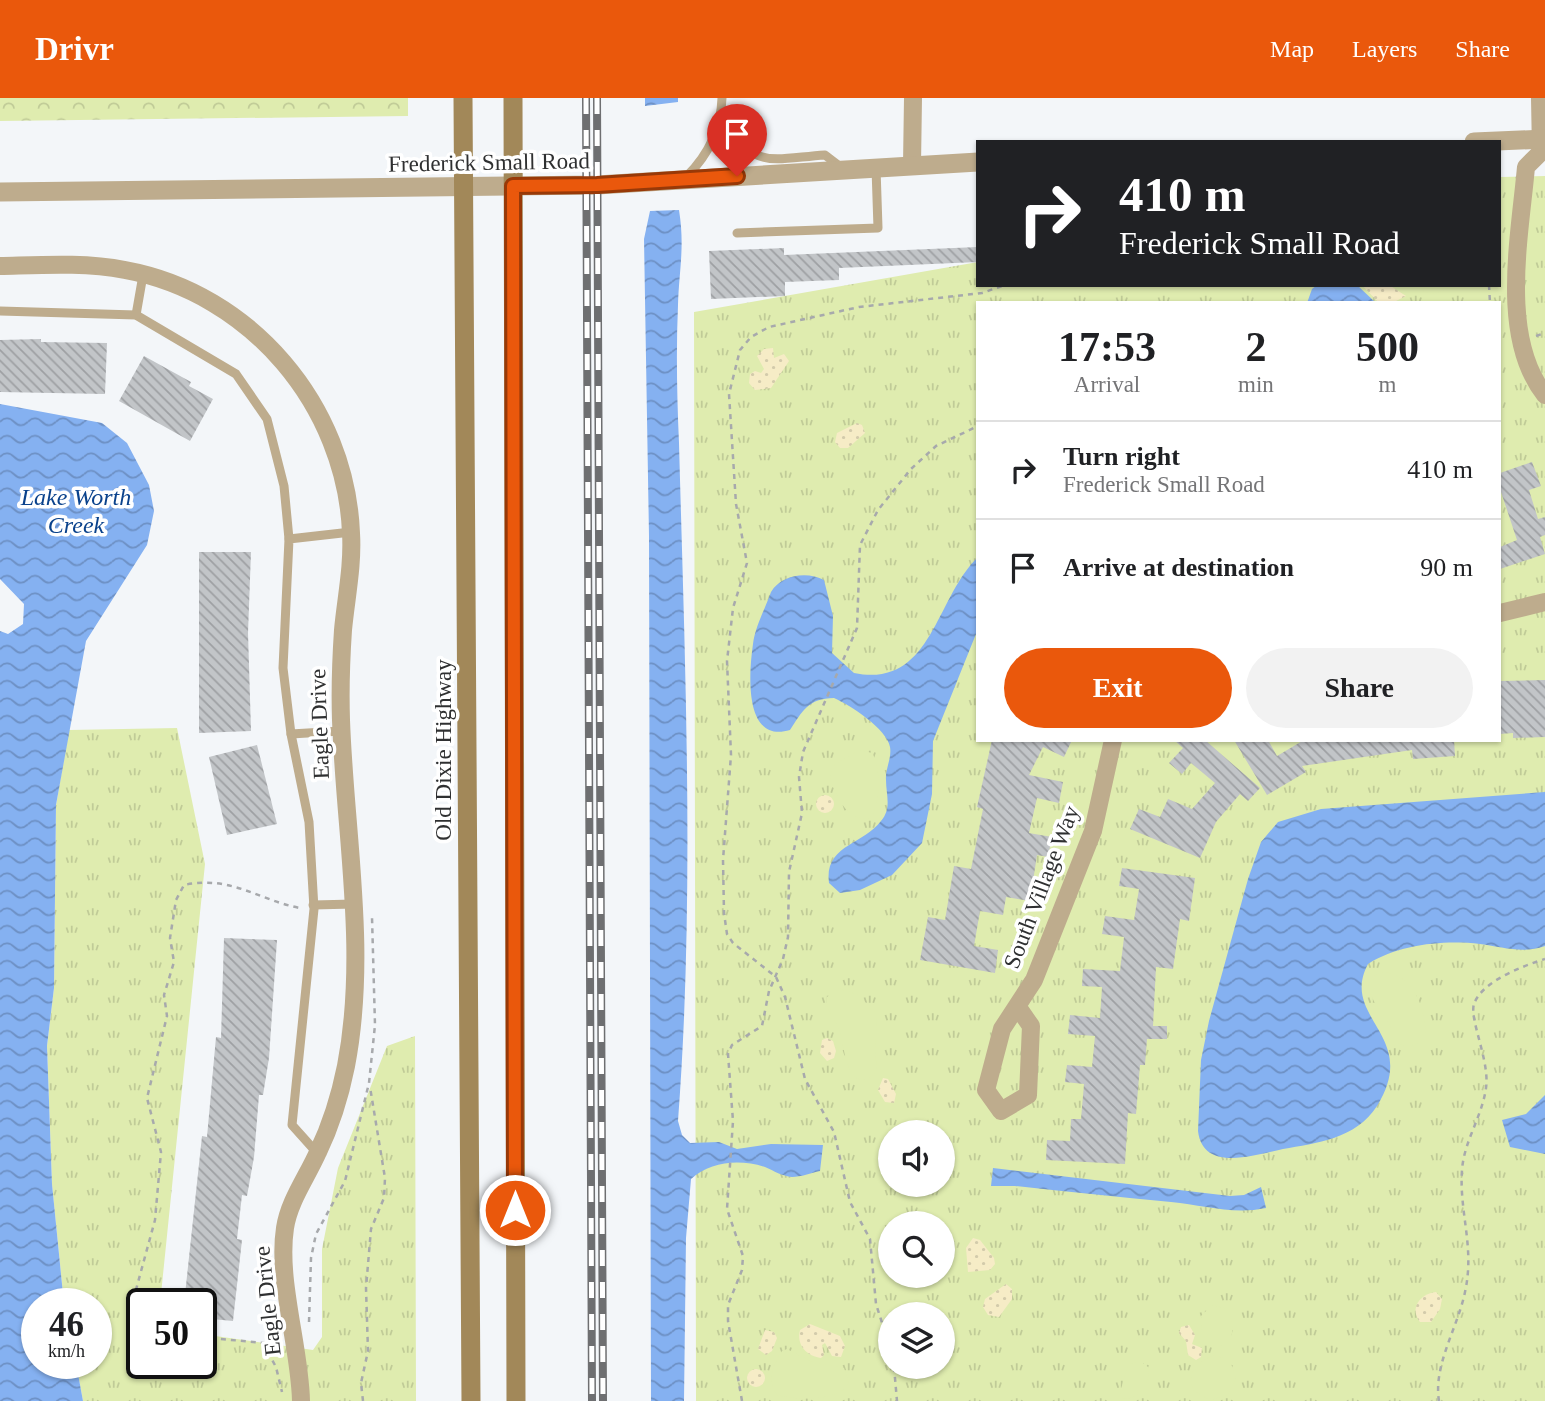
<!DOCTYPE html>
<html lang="en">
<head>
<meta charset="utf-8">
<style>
  body { margin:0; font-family:Georgia,serif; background:#f2f2f2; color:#202124; height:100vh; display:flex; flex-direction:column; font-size:26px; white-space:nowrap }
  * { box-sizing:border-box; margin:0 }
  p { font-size:23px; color:#757577 }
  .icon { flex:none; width:38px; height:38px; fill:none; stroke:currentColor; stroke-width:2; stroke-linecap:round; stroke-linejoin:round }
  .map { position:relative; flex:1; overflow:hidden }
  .panel { position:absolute; left:976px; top:203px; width:525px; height:441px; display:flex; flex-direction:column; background:#fff; border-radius:0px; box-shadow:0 2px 5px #0004 }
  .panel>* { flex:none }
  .top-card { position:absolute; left:976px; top:42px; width:525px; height:147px; border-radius:0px; box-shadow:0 2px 5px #0004; background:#202124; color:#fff; overflow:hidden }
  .tools { position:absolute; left:878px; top:1022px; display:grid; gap:14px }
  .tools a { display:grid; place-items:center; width:77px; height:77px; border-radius:50%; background:#fff; box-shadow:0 2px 5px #0004; font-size:35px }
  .speed { position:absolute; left:21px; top:1190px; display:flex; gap:14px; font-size:35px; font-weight:700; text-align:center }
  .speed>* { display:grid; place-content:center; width:91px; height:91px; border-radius:50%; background:#fff; box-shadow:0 2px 5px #0004; line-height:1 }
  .speed small { font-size:18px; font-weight:400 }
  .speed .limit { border:4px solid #111; border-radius:10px; background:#fff; color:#111 }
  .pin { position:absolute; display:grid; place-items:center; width:60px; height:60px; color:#fff; margin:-72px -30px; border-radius:50% 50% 50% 0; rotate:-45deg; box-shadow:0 0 7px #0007 }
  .pin .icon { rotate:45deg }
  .me { position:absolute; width:77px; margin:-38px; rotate:0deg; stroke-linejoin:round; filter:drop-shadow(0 0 5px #0008) }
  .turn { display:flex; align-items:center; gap:24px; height:147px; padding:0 28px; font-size:32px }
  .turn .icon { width:91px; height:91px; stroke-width:2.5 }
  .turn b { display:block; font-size:49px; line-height:60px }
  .eta { display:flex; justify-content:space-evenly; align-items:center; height:119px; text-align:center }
  .eta b { font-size:42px; font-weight:800; line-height:49px }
  .action { display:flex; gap:14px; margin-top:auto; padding:14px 28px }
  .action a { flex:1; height:80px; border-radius:42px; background:#ea580c; color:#fff; font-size:28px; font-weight:800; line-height:80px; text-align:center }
  .action a+a { background:#f2f2f2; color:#202124 }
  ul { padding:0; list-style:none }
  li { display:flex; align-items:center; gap:21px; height:98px; padding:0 28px; border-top:2px solid #e0e0e0 }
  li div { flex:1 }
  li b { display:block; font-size:26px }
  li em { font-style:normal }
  header { display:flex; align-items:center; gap:42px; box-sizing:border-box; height:98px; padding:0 35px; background:#ea580c; color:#fff }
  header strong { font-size:33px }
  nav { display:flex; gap:38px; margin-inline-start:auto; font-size:24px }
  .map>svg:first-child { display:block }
</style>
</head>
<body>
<header>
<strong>Drivr</strong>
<nav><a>Map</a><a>Layers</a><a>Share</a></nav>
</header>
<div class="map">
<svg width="1545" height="1303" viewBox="0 0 1545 1303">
  <defs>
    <pattern id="grass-tufts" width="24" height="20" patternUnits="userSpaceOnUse" patternTransform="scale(1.75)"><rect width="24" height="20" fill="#dfecaf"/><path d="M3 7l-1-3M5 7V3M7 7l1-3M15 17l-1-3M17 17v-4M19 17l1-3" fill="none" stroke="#c0cb97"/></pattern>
    <pattern id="forest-crowns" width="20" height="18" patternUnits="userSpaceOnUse" patternTransform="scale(1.75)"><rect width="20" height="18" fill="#dfecaf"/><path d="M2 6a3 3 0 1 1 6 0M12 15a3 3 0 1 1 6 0" fill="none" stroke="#c0cb97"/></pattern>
    <pattern id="sand-dots" width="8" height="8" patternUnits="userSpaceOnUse" patternTransform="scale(1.75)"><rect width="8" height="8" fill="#f6ecc6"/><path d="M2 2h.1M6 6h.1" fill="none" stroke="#d3cbab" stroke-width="1.8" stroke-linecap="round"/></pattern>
    <pattern id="water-waves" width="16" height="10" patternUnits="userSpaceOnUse" patternTransform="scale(1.75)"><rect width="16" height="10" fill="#85b1f1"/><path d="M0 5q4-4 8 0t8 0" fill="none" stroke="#6d90c4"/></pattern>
    <pattern id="building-back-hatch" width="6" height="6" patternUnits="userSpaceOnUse" patternTransform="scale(1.75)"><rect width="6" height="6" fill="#c2c5c8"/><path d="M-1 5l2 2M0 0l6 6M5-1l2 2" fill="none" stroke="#9ea0a3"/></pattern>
  </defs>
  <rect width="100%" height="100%" fill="#f3f6f9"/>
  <g fill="url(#grass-tufts)" fill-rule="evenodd">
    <path d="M1545 78V1303H696L694 214 978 164V187H1500V79ZM978 205H1500V642H978ZM891 1034H943V1087H891ZM891 1125H943V1178H891ZM891 1216H943V1269H891Z"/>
    <polygon points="177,630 205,766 160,1206 142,1206 142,1265 201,1265 201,1236 313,1252 322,1239 322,1151 338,1070 387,948 415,938 416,1303 83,1303 76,1265 96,1265 96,1206 64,1206 52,1086 47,948 54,890 56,707 69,632"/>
  </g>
  <polygon fill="url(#forest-crowns)" points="0,0 408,0 408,18 0,23"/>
  <g fill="url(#sand-dots)">
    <polygon points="1362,187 1389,187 1406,198 1392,205 1379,205"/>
    <polygon points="773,250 774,260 784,256 789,263 771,290 755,292 749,285 750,276 755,273 761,275 764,271 757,258 764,251"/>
    <polygon points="857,325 862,327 865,335 848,350 840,350 835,344 837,335"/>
    <circle cx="825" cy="706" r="9"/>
    <polygon points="827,940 833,943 836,953 834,960 827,963 820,955 822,942"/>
    <polygon points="883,980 888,981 896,996 894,1005 885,1004 878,992"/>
    <polygon points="973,1140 980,1142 994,1160 995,1166 990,1172 968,1174 966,1150"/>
    <polygon points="1006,1186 1012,1191 1012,1201 999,1219 988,1217 983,1209 985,1201"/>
    <path d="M1436 1194 1442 1201 1440 1211 1431 1224H1420C1409 1210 1420 1196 1436 1194Z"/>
    <path d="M810 1226 840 1238 845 1248 841 1259 832 1258 825 1245 822 1247 824 1257 821 1260C807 1258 796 1247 800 1232Z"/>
    <polygon points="1189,1227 1195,1237 1192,1246 1202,1250 1201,1259 1196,1262 1188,1257 1186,1243 1179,1235 1181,1229"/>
    <polygon points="765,1232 774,1234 777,1240 772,1253 766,1257 758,1251"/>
    <circle cx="756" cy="1280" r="9"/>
  </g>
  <g fill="#dfecaf">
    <path d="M1413 187H1448C1439 201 1425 195 1413 187Z"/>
    <path d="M860 652 872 655C881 667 882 712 868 721 846 722 834 696 830 677L835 666Z"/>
    <path d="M1384 874C1415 878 1425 910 1426 938 1420 948 1408 951 1398 945 1395 938 1392 931 1388 924 1379 910 1352 881 1384 874Z"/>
    <path d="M838 890 858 897 874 913 877 922 875 951 877 974C847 1000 845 951 840 934 836 921 825 913 827 899Z"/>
    <path d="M1212 1207 1224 1210C1234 1223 1237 1238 1223 1248L1211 1247 1202 1235 1201 1218Z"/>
    <path d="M787 1251 814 1265 844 1270 849 1284C841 1303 799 1303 777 1297 767 1283 773 1266 782 1253Z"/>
    <path d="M1213 1257 1230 1262 1236 1281 1228 1297 1210 1302 1194 1293C1185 1274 1197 1266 1213 1257Z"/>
    <path d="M1139 1262 1148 1269C1151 1285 1139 1301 1123 1301L1120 1294 1128 1268Z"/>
  </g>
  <g fill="url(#water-waves)">
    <polygon points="645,0 678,0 678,4 645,8"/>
    <path d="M679 112C685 149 679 172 678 207 676 253 677 299 679 345 685 570 695 798 678 1023L682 1037 690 1045 719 1044 737 1051 771 1046 823 1047 820 1073C811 1075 801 1079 792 1079 782 1078 774 1073 765 1069 740 1061 711 1063 691 1081L686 1140 684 1303H651L649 438 644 141 650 113Z"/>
    <polygon points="1317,187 1357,187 1376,205 1307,205 1312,191"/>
    <polygon points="0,306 102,325 127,345 149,387 154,413 147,447 86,543 56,707 54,890 47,948 52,1086 64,1206 37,1206 37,1265 76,1265 83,1303 0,1303 0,533 8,536 23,526 24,506 0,481"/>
    <path d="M978 459V531L933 643 932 696 922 745 892 777 860 792 840 795 829 785C824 747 863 747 881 723 892 710 886 697 886 682 885 671 892 660 890 649 887 631 850 607 834 600 808 600 802 614 790 632 743 646 749 574 753 546 755 529 765 511 771 494 781 477 807 473 824 482L833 518 832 555 854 575C932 591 935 500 978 459Z"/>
    <path d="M1545 694V848C1522 856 1503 849 1480 846 1444 842 1400 846 1368 866 1339 921 1421 937 1377 1008 1356 1041 1316 1045 1283 1051 1255 1057 1203 1075 1198 1033L1201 962 1209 923 1248 781 1261 744 1278 724 1321 711Z"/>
    <polygon points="1545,997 1545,1056 1510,1049 1502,1022 1526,1016"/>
    <path d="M993 1070 1230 1098 1244 1097 1261 1089 1266 1110C1233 1117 1203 1107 1171 1104 1119 1099 1067 1094 1015 1088H991Z"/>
  </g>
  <g fill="url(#building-back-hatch)">
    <polygon points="978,149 978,164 839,170 839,182 785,184 785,198 711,201 709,153 784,150 784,157"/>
    <polygon points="41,241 41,244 107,245 105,296 0,294 0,242"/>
    <polygon points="144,258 191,284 189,288 213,301 190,343 119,303"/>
    <polygon points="1532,364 1541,388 1529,392 1538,421 1545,419 1545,437 1540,439 1545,456 1500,471 1500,449 1517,442 1500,391 1500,375"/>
    <polygon points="199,454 251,454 248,535 251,633 199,635"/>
    <polygon points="1545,582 1545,639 1513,640 1513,635 1500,636 1500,583"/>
    <polygon points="992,642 1072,642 1064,659 1043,649 1029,677 1063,684 1059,705 1037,700 1029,735 1052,739 1048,759 1037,757 1030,803 1006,799 1003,817 980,813 974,848 998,852 995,875 920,862 928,819 945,822 954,768 971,771 983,711 977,709"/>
    <polygon points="1174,642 1205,642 1260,690 1248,703 1240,696 1216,724 1200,760 1130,731 1139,711 1160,719 1168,701 1192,711 1215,685 1191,665 1182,676 1169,665 1183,650"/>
    <polygon points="1234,642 1268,642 1277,658 1304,642 1454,642 1455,658 1413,661 1412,652 1302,668 1306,674 1267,697"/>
    <polygon points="257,647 277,726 227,737 209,659"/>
    <polygon points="1122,770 1195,780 1189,823 1180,821 1173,871 1156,869 1153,928 1167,928 1167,941 1147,941 1145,967 1140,967 1136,1016 1128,1015 1125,1066 1046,1062 1047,1042 1070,1043 1071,1021 1081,1021 1084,986 1065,984 1067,967 1092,969 1095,938 1068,936 1070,917 1100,920 1102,889 1082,888 1083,871 1120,873 1124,839 1102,836 1105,818 1134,822 1139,791 1119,788"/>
    <polygon points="224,840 277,842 269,960 263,997 259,997 254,1059 247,1098 242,1097 237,1141 242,1142 233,1223 201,1220 201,1206 184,1206 202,1038 207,1039 216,939 221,940"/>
  </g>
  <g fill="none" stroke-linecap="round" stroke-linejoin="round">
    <g stroke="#a7a9ac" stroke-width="2.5" stroke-dasharray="5 5" stroke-linecap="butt">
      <polyline points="1489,187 1490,205"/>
      <polyline points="1536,238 1545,235"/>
      <polyline points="309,1224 311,1160 316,1136 345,1083 369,985 375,927 372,819"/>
      <path d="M142 1232 133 1231 128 1221 155 1122 161 1054 147 1000 167 918 164 897 174 864 170 840 176 802 184 787C231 777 258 802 300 810"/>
      <polyline points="201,1239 263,1245 277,1242"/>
      <polyline points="263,1245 276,1269 282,1294"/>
      <polyline points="891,1253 876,1206 870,1141 850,1104 834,1034 805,981 785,899 776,879 733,845 727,836 724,815 723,762 731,657 727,563 733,510 747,465 736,406 729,296 740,252 751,239 769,229 859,209 982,195 1005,187"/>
      <polyline points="894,1269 897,1303"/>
      <polyline points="363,1303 361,1285 368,1253 366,1190 371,1131 384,1100 385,1080 370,989"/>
      <polyline points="742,1303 728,1223 728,1207 742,1172 743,1158 727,1111 733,1023 728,956 732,947 762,928 769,893 783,861 788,839 789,774 802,715 799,679 803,654 857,530 860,447 878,412 911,371 936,348 978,328"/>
      <path d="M1439 1303C1433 1267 1458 1229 1465 1194 1475 1149 1459 1115 1462 1072 1464 1043 1482 1019 1486 990 1490 963 1469 921 1474 906 1482 883 1523 868 1545 861"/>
    </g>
    <g stroke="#beac8d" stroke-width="9">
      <path d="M721 22C757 72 769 61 825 57L842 70"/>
      <path d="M687 78C709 56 721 31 722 0"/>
      <polyline points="737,135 878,130 876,70"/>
      <polyline points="0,213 136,217 236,276 267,321 284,388 289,441"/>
      <polyline points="136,217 143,177"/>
      <polyline points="291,636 341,633"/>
      <polyline points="313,807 354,806"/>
      <polyline points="318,1056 292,1027 314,811 309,724 291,636 283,570 289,441 351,434"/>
    </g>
    <g stroke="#beac8d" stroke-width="18">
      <path d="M1540 0 1541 54 1526 69C1520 138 1499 239 1545 297"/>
      <polyline points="912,67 913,0"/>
      <path d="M0 168C41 167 84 164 125 172 251 195 346 308 351 435 353 468 346 500 343 532 341 562 340 592 341 622 345 737 368 854 346 968 340 998 331 1027 318 1054 307 1079 289 1103 285 1130 277 1182 300 1250 301 1303"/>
      <polyline points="1500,515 1545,504"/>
      <polyline points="1017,908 1031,928 1028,997 1001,1013 986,992 1002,931 1034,882 1093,733 1113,642"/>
    </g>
    <g stroke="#beac8d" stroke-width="19">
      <polyline points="1474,44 1545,41"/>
      <polyline points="0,94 597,87 978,64"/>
    </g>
    <g stroke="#a28859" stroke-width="19">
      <polyline points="463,0 471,1303"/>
      <polyline points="513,0 516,1303"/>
    </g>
    <g stroke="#6e6f71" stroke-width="8">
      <g id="rail">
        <polyline points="586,0 592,1303"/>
        <polyline points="597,0 603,1303"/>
      </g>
    </g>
    <use href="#rail" stroke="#fff" stroke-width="5" stroke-dasharray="16" stroke-linecap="butt"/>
  </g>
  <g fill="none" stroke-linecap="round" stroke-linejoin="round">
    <g stroke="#983908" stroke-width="18">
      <polyline id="route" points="515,1112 513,88 597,87 737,78"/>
    </g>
    <use href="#route" stroke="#ea580c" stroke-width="12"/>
  </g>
  <g text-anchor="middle" stroke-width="7" stroke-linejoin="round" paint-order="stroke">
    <g font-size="23" fill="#2f3031" stroke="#fff">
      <text transform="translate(489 64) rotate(-1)" y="8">Frederick Small Road</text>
      <text transform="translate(319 626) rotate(-92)" y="8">Eagle Drive</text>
      <text transform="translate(443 652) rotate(-90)" y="8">Old Dixie Highway</text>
      <text transform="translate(1041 789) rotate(-69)" y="8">South Village Way</text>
      <text transform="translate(267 1203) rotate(-96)" y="8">Eagle Drive</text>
    </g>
    <g font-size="24" font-style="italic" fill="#0a428c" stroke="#fff">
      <text x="76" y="407">Lake Worth<tspan x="76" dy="28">Creek</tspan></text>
    </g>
  </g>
</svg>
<div class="tools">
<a><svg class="icon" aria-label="sound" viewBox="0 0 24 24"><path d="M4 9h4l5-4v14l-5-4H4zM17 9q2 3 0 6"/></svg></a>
<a><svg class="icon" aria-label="search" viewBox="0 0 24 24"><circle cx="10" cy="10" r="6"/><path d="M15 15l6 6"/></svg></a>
<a><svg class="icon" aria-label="layers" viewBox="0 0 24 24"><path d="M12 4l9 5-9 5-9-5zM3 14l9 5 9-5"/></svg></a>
</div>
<div class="speed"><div>46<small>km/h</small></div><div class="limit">50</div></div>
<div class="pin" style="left:737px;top:78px;background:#d93025"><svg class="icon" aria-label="arrive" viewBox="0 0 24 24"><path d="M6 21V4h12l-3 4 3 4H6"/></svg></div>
<svg class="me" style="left:515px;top:1112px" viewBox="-20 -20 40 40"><circle r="17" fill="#ea580c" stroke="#fff" stroke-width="3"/><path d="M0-11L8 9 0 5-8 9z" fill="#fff"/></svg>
<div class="top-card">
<div class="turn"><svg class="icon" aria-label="right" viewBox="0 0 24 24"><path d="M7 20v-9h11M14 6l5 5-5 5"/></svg><div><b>410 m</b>Frederick Small Road</div></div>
</div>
<section class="panel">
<div class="eta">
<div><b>17:53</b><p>Arrival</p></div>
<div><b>2</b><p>min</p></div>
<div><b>500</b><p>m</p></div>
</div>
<ul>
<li><svg class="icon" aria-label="right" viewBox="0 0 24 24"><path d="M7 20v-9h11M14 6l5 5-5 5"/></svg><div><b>Turn right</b><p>Frederick Small Road</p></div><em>410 m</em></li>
<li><svg class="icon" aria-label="arrive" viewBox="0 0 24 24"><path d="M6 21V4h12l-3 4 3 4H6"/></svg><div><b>Arrive at destination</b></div><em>90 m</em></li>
</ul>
<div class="action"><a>Exit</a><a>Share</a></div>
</section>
</div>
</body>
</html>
